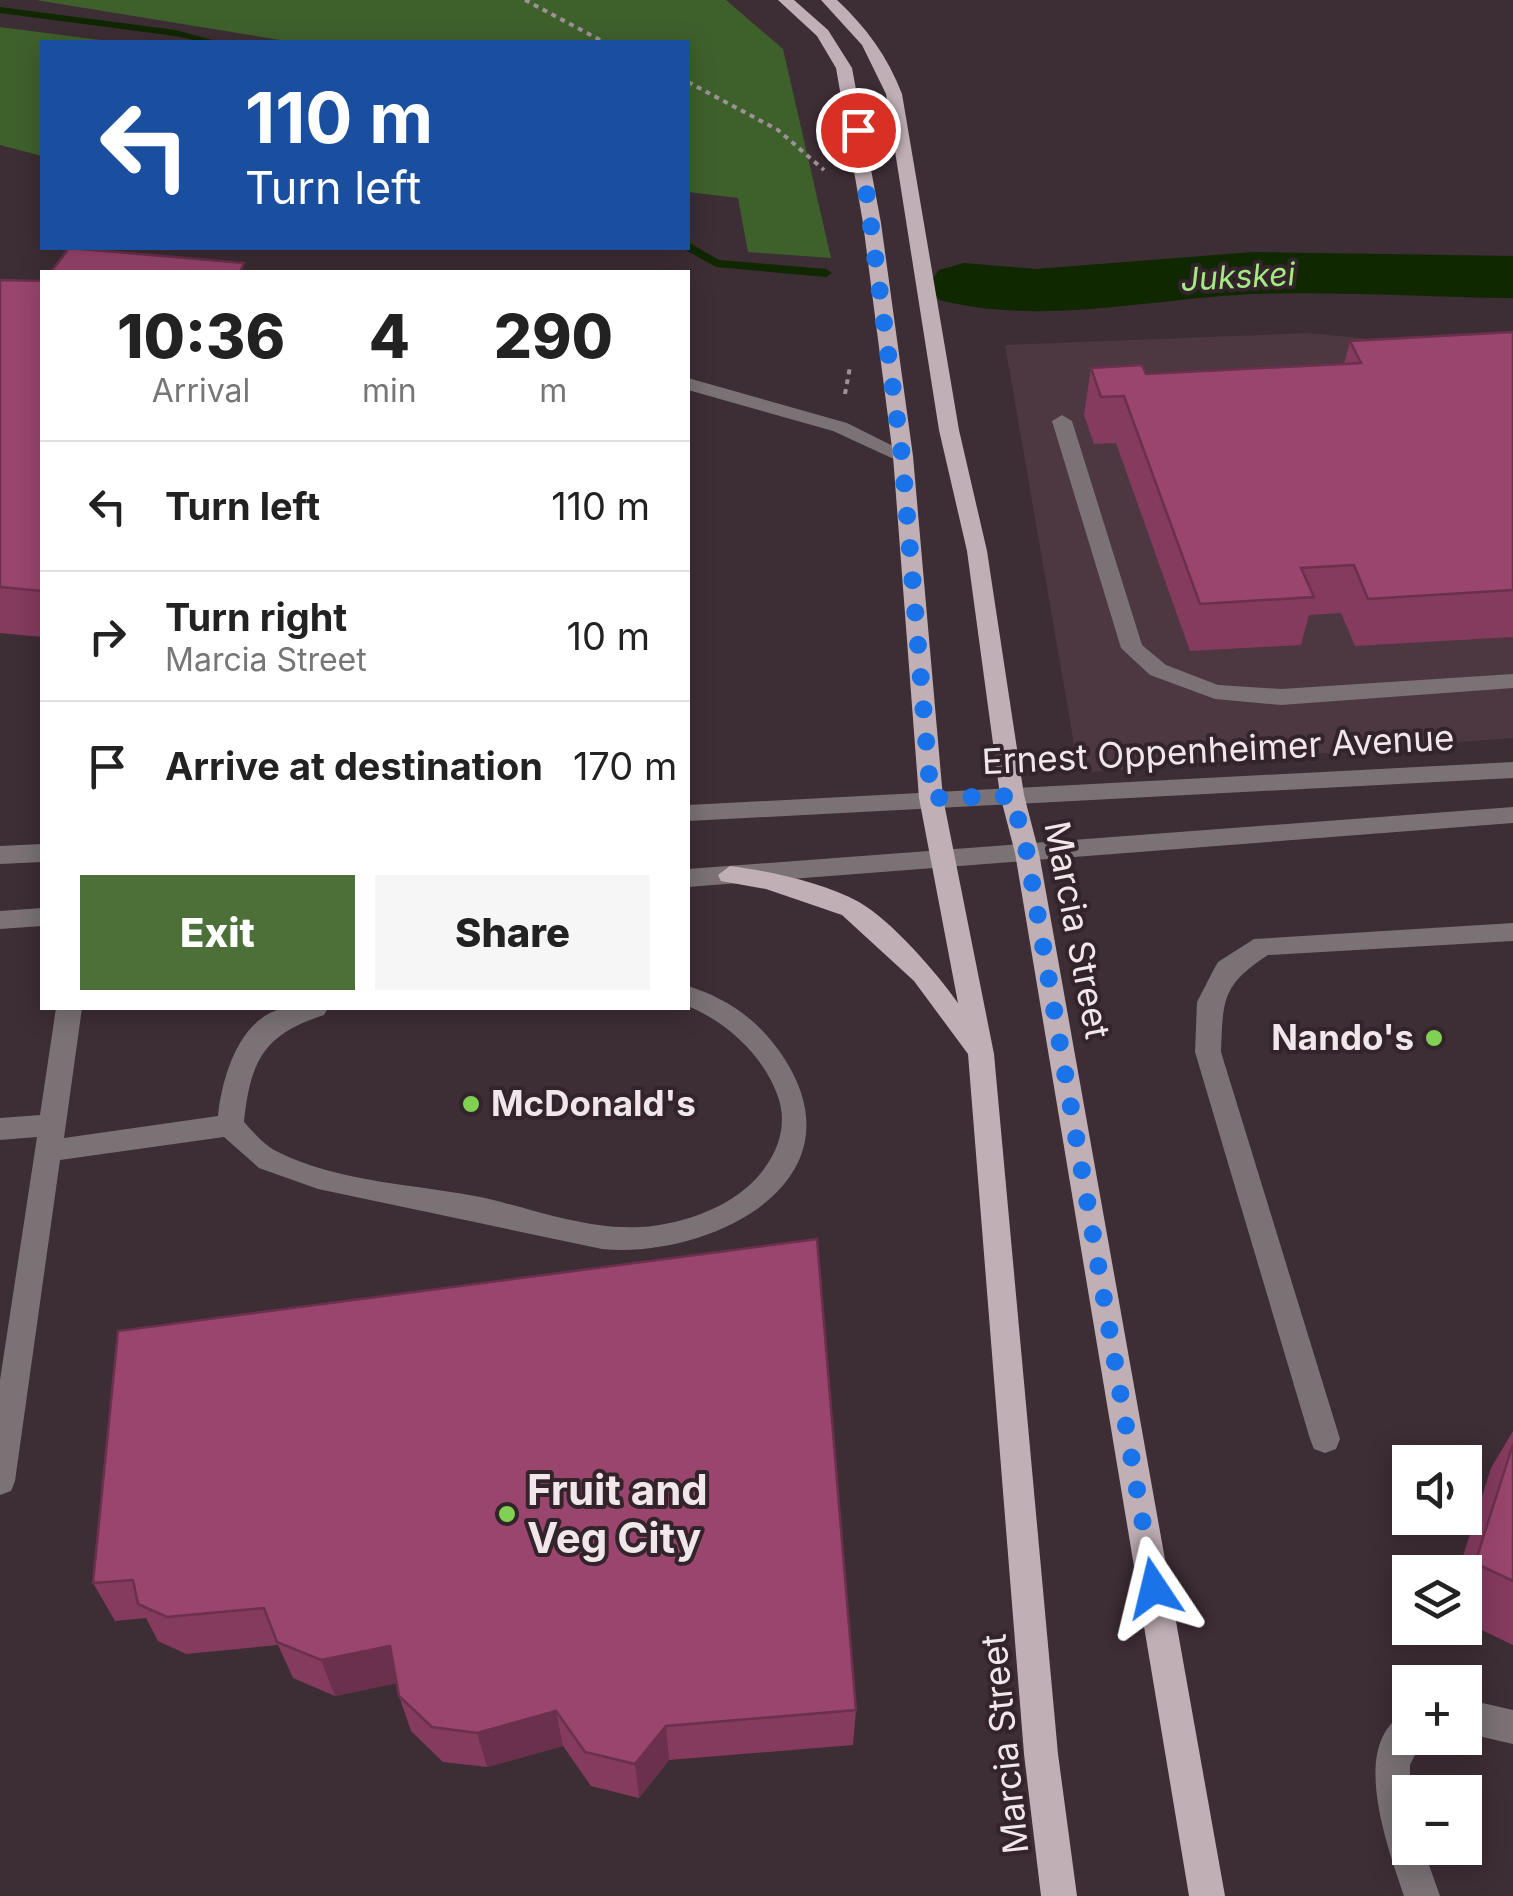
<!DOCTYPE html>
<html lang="en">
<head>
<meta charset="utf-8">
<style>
  body { margin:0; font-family:Inter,sans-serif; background:#f6f6f6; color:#222; height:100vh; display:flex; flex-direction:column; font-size:38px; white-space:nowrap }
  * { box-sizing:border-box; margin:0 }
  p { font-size:32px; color:#767676 }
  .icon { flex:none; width:55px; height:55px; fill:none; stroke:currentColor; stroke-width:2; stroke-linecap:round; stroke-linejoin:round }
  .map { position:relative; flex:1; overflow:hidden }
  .side { position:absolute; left:40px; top:270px; width:650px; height:740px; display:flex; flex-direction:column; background:#fff; border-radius:0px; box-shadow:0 5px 25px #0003 }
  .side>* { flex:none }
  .guide { position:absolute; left:40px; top:40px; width:650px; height:210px; border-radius:0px; box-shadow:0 5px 25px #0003; background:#1a4fa0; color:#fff; overflow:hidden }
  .tools { position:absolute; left:1392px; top:1445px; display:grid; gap:20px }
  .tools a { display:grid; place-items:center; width:90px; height:90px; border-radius:0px; background:#fff; box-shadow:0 5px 25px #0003; font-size:50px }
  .pin { position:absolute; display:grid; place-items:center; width:85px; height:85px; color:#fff; margin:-42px; border:5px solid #fff; border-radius:50%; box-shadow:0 2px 10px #0007 }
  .me { position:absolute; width:110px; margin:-55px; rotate:350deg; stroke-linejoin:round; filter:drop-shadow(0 0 8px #0008) }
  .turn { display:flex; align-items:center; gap:35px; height:210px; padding:0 40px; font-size:45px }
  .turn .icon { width:130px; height:130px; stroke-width:2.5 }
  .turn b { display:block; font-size:70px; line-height:85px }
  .eta { display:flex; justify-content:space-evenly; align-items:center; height:170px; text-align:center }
  .eta b { font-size:60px; font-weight:800; line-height:70px }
  .cta { display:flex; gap:20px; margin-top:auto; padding:20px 40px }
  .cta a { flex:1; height:115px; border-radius:0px; background:#4c7037; color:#fff; font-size:40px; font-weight:800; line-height:115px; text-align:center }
  .cta a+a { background:#f6f6f6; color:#222 }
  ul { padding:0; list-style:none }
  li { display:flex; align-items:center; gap:30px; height:130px; padding:0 40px; border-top:2px solid #e0e0e0 }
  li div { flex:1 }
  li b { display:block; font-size:38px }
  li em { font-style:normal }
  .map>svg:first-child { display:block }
</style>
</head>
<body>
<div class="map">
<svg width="1513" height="1896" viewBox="0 0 1513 1896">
  <rect width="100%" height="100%" fill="#3d2d34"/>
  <polygon fill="#4d3740" points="1308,333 1513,353 1513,738 1079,773 1005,345"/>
  <g fill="#3e612c">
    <polygon points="36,0 726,0 783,49 831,258 748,252 738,198 688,192 688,42 292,42"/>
    <polygon points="0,27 116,42 42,42 42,156 0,145"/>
  </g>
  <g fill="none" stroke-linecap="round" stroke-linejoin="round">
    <g fill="#0f2800" fill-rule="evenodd">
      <polygon points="0,7 175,30 220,42 203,42 175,36 0,13"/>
      <polygon points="688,242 719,260 826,269 832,273 826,277 716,267 684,249 688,248"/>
    </g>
    <path fill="#0f2800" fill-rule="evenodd" d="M1253 252 1513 256V298C1426 297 1338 291 1252 294 1148 299 1042 326 939 300L928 285 939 270 964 263 1036 269Z"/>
    <g stroke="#9d9196" stroke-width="4" stroke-dasharray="5 5" stroke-linecap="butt">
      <polyline points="525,0 604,42"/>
      <polyline points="688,82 778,130 824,170"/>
      <polyline points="845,394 850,367"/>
    </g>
    <g fill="#7a7275" fill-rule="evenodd">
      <polygon points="688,378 847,423 913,456 903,462 896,460 833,431 688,390"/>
      <polygon points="1062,415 1072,421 1142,645 1166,665 1218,685 1281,689 1513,674 1513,688 1281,705 1215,699 1150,675 1121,648 1052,421"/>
      <polygon points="1513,762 1513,778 688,821 688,805"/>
      <polygon points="1513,807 1513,823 688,887 688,869"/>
      <polygon points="42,844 42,862 0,864 0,846"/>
      <polygon points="42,908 42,926 0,929 0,911"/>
      <path d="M1513 923V941L1268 955C1222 985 1223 999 1221 1052L1340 1439 1336 1449 1325 1453 1314 1449 1310 1439 1195 1052 1197 1002 1214 969 1218 962 1254 939Z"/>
      <path d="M688 986C729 999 761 1022 784 1058 865 1183 709 1259 602 1249L318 1189 259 1168 224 1137 60 1160 15 1481 11 1491 0 1495V1380L37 1137 0 1140V1118L40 1115 56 1008H82L64 1138 218 1116C222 1077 240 1014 287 1008 300 1006 315 1008 328 1008L324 1015C264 1034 250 1061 244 1122 254 1133 264 1145 278 1152 340 1183 417 1184 485 1198 536 1210 587 1230 641 1227 685 1224 740 1205 766 1166 781 1145 787 1119 777 1094 762 1054 726 1022 688 1006Z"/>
      <polygon points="1465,1699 1513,1710 1513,1744 1465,1733"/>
      <path d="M1410 1711V1738H1423L1410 1765V1848H1423L1440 1896H1404C1389 1850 1345 1738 1410 1711Z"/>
    </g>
    <g fill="#c0b0b6" fill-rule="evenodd">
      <path d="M778 0H794L828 30 852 68 881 223 913 456 943 798 994 1054 1058 1754 1077 1896H1041L1024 1754 968 1054 914 981 842 915 766 889 721 881 718 875 730 866C769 871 824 883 859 902 892 921 936 972 958 1003L919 798 893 456 863 223 836 68 817 36Z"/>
      <path d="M821 0H837C866 27 888 57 902 94L959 430 987 551 1024 795 1039 853 1225 1896H1189L1015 853 1000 795 967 551 939 430 886 94 862 45Z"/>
    </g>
  </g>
  <g fill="#843b5e">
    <polygon points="0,280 42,281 42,637 0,633"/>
    <polygon points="1513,332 1513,637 1355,646 1341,613 1309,615 1301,645 1190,651 1116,443 1094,444 1084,415 1091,368 1146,374 1344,364 1350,341"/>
    <polygon points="118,1331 856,1710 853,1745 669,1760 639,1798 591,1786 563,1746 487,1767 443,1762 411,1731 399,1696 397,1683 335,1696 293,1678 278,1645 186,1654 158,1641 146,1618 115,1621 93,1583"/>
    <polygon points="1513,1431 1513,1645 1465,1622 1465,1572 1458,1572 1491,1468"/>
  </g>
  <g fill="#6b304c">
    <polygon points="390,1646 402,1682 335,1696 321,1660"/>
    <polygon points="556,1711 563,1746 487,1767 477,1733"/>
    <polygon points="666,1726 669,1760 639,1798 635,1764"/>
  </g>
  <g fill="#99456d" stroke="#6b304c" stroke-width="2.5">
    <polygon points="69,248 244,263 240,272 51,272"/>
    <polygon points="0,280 42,281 42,591 0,587"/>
    <polygon points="1513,332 1513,590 1368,599 1354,565 1301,568 1314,597 1200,604 1124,396 1101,397 1091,368 1142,365 1146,374 1361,363 1350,341"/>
    <polygon points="817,1239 856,1710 666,1726 635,1764 585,1752 556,1711 477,1733 432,1727 399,1696 390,1646 321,1660 277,1642 264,1608 167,1617 138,1604 133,1580 93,1583 118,1331"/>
    <polygon points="1513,1444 1513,1581 1475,1563"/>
  </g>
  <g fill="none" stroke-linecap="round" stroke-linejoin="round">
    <polyline stroke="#1a73e8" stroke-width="18" stroke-dasharray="0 32.4" points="858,130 902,456 931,798 1012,796 1027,853 1154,1588"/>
  </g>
  <g fill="#80d051" stroke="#32242a" stroke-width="4">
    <circle cx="1434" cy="1038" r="10"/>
    <circle cx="471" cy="1104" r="10"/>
    <circle cx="507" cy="1514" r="10"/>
  </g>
  <g text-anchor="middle" stroke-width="8" stroke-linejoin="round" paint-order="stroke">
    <g font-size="32" font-style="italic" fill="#a5e982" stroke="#32242a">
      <text transform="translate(1238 277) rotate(-3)" y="11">Jukskei</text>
    </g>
    <g font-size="35" fill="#f1e7eb" stroke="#32242a">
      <text transform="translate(1218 750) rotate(-3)" y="12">Ernest Oppenheimer Avenue</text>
      <text transform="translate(1077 930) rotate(79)" y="12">Marcia Street</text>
      <text transform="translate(1005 1744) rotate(-96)" y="12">Marcia Street</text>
    </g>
    <g font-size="35" font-weight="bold" fill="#f1e7eb" stroke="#32242a" text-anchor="end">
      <text x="1414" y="1050">Nando's</text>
      <text x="491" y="1116" text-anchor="start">McDonald's</text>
    </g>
    <g font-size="42" font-weight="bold" fill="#f1e7eb" stroke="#32242a" text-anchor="start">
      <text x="527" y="1505">Fruit and<tspan x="527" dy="48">Veg City</tspan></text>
    </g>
  </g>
</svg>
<div class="tools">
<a><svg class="icon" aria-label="sound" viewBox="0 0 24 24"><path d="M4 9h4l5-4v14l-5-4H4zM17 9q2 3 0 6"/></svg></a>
<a><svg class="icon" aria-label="layers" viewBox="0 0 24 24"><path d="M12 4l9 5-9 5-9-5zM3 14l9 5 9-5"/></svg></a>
<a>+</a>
<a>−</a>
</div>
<div class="pin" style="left:858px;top:130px;background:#d93025"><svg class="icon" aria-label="arrive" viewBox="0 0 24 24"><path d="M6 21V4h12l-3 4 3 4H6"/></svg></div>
<svg class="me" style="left:1154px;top:1588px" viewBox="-20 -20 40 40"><path d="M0-17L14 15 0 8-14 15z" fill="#1a73e8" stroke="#fff" stroke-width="4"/></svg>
<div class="guide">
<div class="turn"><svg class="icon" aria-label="left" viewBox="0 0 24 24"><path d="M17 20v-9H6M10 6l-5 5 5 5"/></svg><div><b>110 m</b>Turn left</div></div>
</div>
<section class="side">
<div class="eta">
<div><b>10:36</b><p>Arrival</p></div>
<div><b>4</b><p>min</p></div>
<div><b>290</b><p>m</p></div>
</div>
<ul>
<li><svg class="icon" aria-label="left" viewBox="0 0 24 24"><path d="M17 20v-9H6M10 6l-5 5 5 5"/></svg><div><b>Turn left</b></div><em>110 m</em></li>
<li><svg class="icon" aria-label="right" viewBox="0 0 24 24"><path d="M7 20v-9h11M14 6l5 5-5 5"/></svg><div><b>Turn right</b><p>Marcia Street</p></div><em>10 m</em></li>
<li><svg class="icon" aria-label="arrive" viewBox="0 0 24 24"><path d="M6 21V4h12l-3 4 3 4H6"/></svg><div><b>Arrive at destination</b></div><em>170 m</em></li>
</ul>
<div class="cta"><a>Exit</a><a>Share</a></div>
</section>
</div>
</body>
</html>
